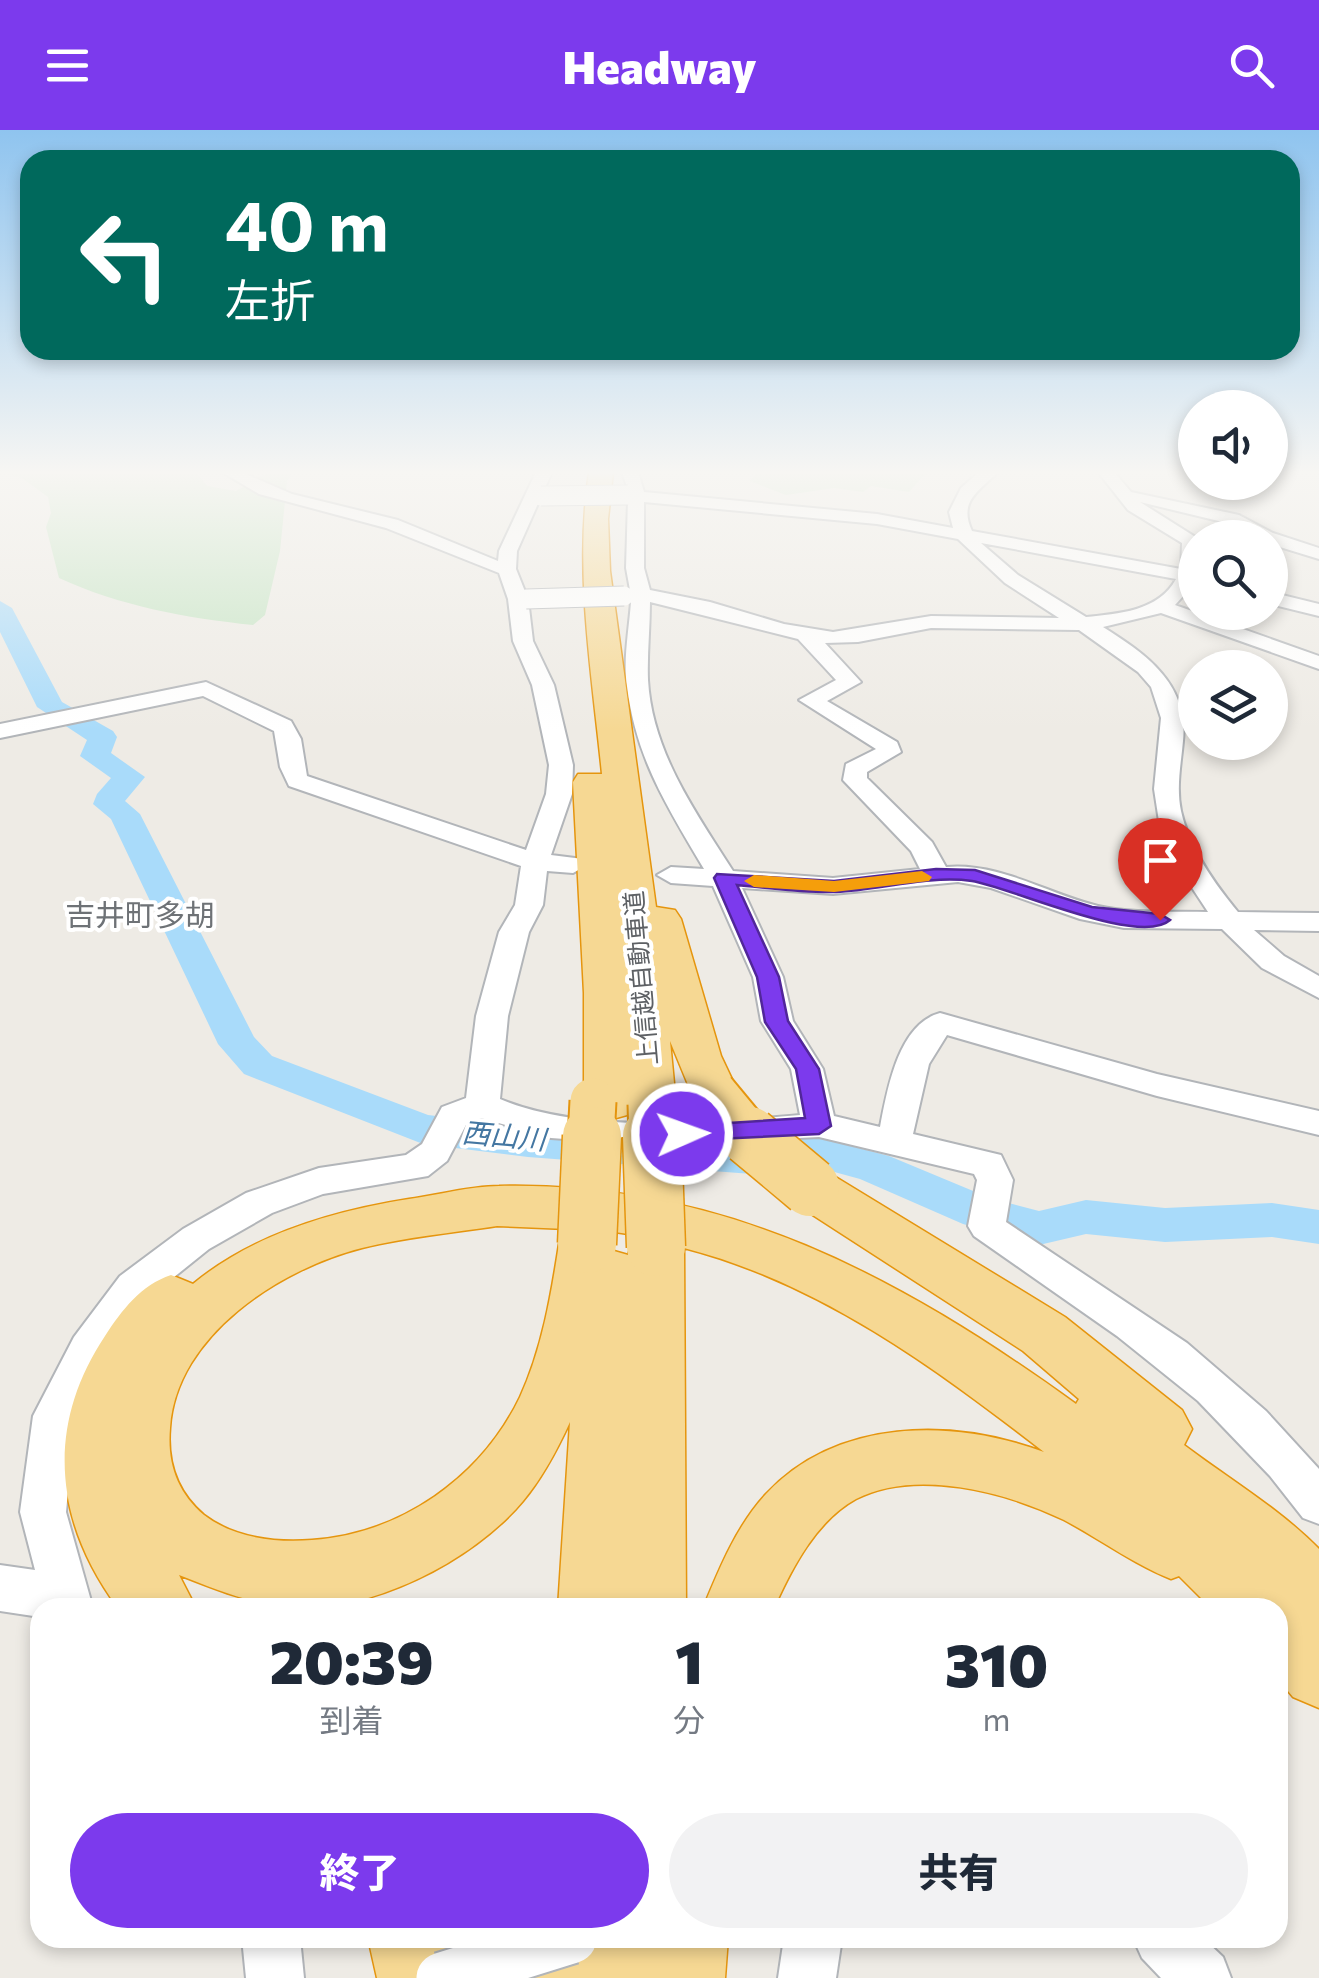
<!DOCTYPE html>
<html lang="ja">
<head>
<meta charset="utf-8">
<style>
  body { margin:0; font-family:Commissioner,"Noto Sans JP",sans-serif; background:#f2f2f3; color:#1f2937; height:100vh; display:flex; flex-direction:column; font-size:38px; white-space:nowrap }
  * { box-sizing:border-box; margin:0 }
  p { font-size:32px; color:#747a83 }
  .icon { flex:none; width:55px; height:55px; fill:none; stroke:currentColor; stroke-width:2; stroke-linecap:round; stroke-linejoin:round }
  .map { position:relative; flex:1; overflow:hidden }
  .details { position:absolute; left:30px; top:1468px; width:1258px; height:350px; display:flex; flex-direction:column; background:#fff; border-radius:30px; box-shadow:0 5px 15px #0003 }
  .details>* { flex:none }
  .guide { position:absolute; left:20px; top:20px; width:1280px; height:210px; border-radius:30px; box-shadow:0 5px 15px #0003; background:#00695c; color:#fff; overflow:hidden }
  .buttons { position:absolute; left:1178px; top:260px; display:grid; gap:20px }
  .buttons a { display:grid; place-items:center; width:110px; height:110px; border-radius:50%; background:#fff; box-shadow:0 5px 15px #0003; font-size:50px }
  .pin { position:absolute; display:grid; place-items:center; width:85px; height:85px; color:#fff; margin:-102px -42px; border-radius:50% 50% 50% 0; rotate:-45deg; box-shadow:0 0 10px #0007 }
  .pin .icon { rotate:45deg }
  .me { position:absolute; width:110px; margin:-55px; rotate:88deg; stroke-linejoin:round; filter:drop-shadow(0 0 8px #0008) }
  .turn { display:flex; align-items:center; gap:35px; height:210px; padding:0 40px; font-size:45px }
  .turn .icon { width:130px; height:130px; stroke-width:2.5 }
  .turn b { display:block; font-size:70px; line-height:85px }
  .eta { display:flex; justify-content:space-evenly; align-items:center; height:170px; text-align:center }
  .eta b { font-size:60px; font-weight:800; line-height:70px }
  .cta { display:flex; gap:20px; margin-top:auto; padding:20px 40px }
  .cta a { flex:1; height:115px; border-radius:60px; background:#7c3aed; color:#fff; font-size:40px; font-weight:800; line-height:115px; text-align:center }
  .cta a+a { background:#f2f2f3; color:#1f2937 }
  header { display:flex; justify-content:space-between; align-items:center; height:130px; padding:0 40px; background:#7c3aed; color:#fff; font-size:45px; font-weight:800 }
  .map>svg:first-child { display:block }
</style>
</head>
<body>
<header><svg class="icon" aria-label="menu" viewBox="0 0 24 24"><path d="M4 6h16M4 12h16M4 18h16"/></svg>Headway<svg class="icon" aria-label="search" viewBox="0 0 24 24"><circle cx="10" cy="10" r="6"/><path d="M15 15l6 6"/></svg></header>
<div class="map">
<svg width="1319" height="1848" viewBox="0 0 1319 1848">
  <rect width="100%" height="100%" fill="#eeebe5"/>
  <g fill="#c5e4c3">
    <path d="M0 342H196L207 356 236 361 269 342H293L287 351 280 421 265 485 253 495C186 488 120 476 59 448L46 397 51 383 48 367 22 348Z"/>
    <polygon points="752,342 927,342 909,362 871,356 863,362 834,358 786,365 750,351 755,344"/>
  </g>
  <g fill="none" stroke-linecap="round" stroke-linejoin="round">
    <polygon fill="#a9dbfa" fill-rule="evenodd" points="0,471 12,478 62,572 113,601 117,607 111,623 145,647 125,671 140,684 254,907 272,926 428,985 528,997 752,1012 816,1007 889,1026 990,1068 1039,1081 1086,1070 1165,1078 1272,1073 1319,1080 1319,1114 1272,1107 1165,1112 1086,1104 1039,1115 963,1094 860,1049 816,1037 752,1044 528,1027 423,1014 244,944 218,914 111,689 93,674 97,664 111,648 80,626 87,610 37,577 0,502"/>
    <g stroke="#b2b5b9" stroke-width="4">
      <g id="minor">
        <path d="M222 342H241L292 364 398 390 498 431 499 421 536 342H552L517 421 516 439 528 469 533 511 554 555 573 635 572 664 551 725 583 729 587 735 573 743 547 741 543 775 529 802 508 886 500 969C584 1004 709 993 800 985L791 939 761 891 753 847 713 756 671 753 657 745 671 737 704 739C668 678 636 629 627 556 623 530 629 499 631 472L614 466 630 460 626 438 628 370 620 365 628 360 622 342H638L644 362 877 384 953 398 949 382 961 358 979 342H998C979 361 958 371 972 401L1181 439 1182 413 1128 380 1098 342H1114L1131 362 1239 385 1273 403 1319 418V429L1270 414V408H1254L1227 393 1140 372 1197 408 1195 453 1175 475 1319 526V539L1161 483 1103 497C1146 524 1189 554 1183 611 1181 634 1176 657 1181 681 1189 718 1214 753 1238 782L1319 783V801L1254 800 1284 826 1319 846V868L1262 838 1222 799 1124 798 1080 789 991 758 958 752 833 764 742 758 783 847 793 891 823 939 834 986 880 997C887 961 898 894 940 883L1157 944 1319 981V1005L1157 966 947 905 929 934 913 1004 1001 1025 1013 1050 1006 1092 1187 1213 1266 1281 1319 1339V1394L1303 1388 1270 1346 1198 1271 1117 1206 974 1106 968 1096 977 1050 974 1044 819 1007 646 1015 551 1008 481 988 467 993 447 1031 428 1046 323 1064 272 1083 209 1119 148 1168 103 1230 75 1286 66 1382 93 1478H40V1487L0 1481V1435L35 1440 20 1382 33 1286 74 1207 120 1146 183 1099 246 1063 319 1038 406 1025 422 1014 442 977 466 968 476 886 499 802 515 775 521 736 289 656 280 637 274 601 203 566 0 608V594L206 552 291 591 301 609 307 646 526 720 546 664 549 635 532 555 513 511 508 469 499 443 386 398 259 364ZM644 372 877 394 958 409 1005 453 1059 488 931 486 833 502 784 494 710 472 650 460 644 438ZM981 413 1176 449C1159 481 1118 484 1086 487L1018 445ZM650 472 798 509 836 550 799 570 876 619 846 634 843 650 911 721 920 739 833 748 733 741C696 683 652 622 648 550 647 525 650 498 650 472ZM931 498 1079 500 1138 542 1151 557 1161 588 1154 659 1160 698 1181 741 1208 782C1172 781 1134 784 1098 776 1048 764 999 732 946 737L932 712 867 648V642L901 622 897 612 827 571 861 552 825 513 858 512Z"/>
        <polygon points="1270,462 1319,474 1319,486 1270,474"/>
        <polygon points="242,1808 300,1808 304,1848 246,1848"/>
        <polygon points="784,1808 842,1808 836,1848 778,1848"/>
        <polygon points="1133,1808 1203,1808 1223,1827 1231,1848 1161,1848 1142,1828"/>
      </g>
    </g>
    <g stroke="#e5950e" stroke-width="3">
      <g id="highway">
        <path d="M589 342H613L608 389 610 441 656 777 675 780 681 789 721 926 738 962 730 974 713 979 696 974 670 911 676 974 669 986 651 991 633 986 630 980 627 985 609 990 591 985 584 973V863L573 652 578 644H602C592 544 574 442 589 342Z"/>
        <path d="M810 1038 829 1043 1065 1187 1182 1280 1192 1299 1184 1315C1229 1349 1280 1379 1319 1419V1578L1293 1567 1278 1549V1478H1211L1179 1446 1171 1449C1133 1434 1100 1409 1064 1390 1006 1362 916 1338 856 1369 816 1391 792 1438 774 1478H703C719 1439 737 1395 766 1364 837 1288 952 1288 1044 1322 934 1237 820 1153 684 1118L686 1478H558L570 1292C557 1320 543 1347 523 1371 473 1431 368 1485 288 1477 248 1473 215 1459 179 1445L196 1478H118C54 1391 45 1296 105 1206 122 1180 141 1155 171 1145L193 1154C253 1104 333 1081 409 1069 438 1065 470 1056 499 1056 723 1051 900 1147 1076 1274L1079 1269 1023 1221 791 1071 783 1057 791 1043ZM497 1096 567 1099 559 1114C551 1166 542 1219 520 1267 481 1348 400 1404 312 1410 276 1413 234 1408 204 1385 177 1362 167 1333 170 1298 176 1205 280 1139 362 1118 406 1107 452 1103 497 1096ZM608 1101 635 1105 628 1125 614 1121Z"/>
        <polygon points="368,1808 452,1808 463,1848 377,1848"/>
        <polygon points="523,1808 728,1808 725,1848 517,1848"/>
      </g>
    </g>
    <use href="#minor" fill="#fff" fill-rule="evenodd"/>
    <use href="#highway" fill="#f6d893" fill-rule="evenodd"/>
    <g stroke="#b2b5b9" stroke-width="21" stroke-linecap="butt">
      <g id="minor-bridge-far1">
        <polyline points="541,366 628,365"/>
        <polyline points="526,469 624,466"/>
      </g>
    </g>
    <g stroke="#b2b5b9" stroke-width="55" stroke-linecap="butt">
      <polyline id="minor-bridge" points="442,1848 571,1808"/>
    </g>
    <g stroke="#e5950e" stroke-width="49" stroke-linecap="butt">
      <g id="highway-bridge-far1">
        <polyline points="713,962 751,1008"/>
        <polyline points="651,974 652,1008"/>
        <polyline points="591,1008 593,971"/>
      </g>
    </g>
    <g stroke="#e5950e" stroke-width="61" stroke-linecap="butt">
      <g id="highway-bridge">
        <polyline points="652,1006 656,1117"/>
        <polyline points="749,1006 810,1057"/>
        <polyline points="587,1114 592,1006"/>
      </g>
    </g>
    <use href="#minor-bridge-far1" stroke="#fff" stroke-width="19"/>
    <use href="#minor-bridge" stroke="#fff" stroke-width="51"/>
    <use href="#highway-bridge-far1" stroke="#f6d893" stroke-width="45"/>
    <use href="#highway-bridge" stroke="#f6d893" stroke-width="58"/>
  </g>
  <linearGradient id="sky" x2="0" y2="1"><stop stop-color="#8fc4ef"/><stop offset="0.57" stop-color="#f7f6f3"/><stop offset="1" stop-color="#f7f6f3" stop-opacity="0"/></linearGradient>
  <rect width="1319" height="601" fill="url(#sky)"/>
  <path fill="#7c3aed" stroke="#51269a" stroke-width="2.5" d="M936 739 975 740 1092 777 1160 784 1170 790C1140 817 1010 757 972 751 928 745 880 760 836 762 803 763 769 758 737 755L779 847 788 891 819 939 831 996 819 1004 674 1011 670 1004 674 998 682 996 805 988 796 939 765 892 757 847 714 748 717 744 834 751Z"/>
  <polygon fill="#f59e0b" points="922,741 932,747 929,751 834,762 754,757 744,751 754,745 834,751"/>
  <g text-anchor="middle" stroke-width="8" stroke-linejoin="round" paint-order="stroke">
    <g font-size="25" fill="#5d6064" stroke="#fff">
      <text transform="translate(641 848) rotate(-95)" y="9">上信越自動車道</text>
    </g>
    <g font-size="28" font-style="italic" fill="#4477a2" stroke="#fff">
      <text transform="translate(504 1006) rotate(5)" y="10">西山川</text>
    </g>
    <g font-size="30" fill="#6e7276" stroke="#fff">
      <text x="140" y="796">吉井町多胡</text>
    </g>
  </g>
</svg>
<div class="buttons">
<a><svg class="icon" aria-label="sound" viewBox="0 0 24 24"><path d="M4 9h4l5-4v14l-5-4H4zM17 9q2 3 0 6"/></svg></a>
<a><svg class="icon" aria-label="search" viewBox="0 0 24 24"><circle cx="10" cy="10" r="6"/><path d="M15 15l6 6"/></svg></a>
<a><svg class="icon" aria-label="layers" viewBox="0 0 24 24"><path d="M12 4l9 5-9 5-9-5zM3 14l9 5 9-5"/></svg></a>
</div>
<div class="pin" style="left:1160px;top:790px;background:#d93025"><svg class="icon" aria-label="arrive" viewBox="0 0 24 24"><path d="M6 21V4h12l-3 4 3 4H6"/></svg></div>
<svg class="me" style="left:682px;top:1004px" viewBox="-20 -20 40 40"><circle r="17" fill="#7c3aed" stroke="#fff" stroke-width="3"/><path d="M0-11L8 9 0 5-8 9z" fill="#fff"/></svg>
<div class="guide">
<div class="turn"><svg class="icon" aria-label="left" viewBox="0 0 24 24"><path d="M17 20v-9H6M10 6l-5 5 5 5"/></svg><div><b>40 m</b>左折</div></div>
</div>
<section class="details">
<div class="eta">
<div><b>20:39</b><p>到着</p></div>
<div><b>1</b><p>分</p></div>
<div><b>310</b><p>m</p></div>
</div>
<div class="cta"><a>終了</a><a>共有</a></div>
</section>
</div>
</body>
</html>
